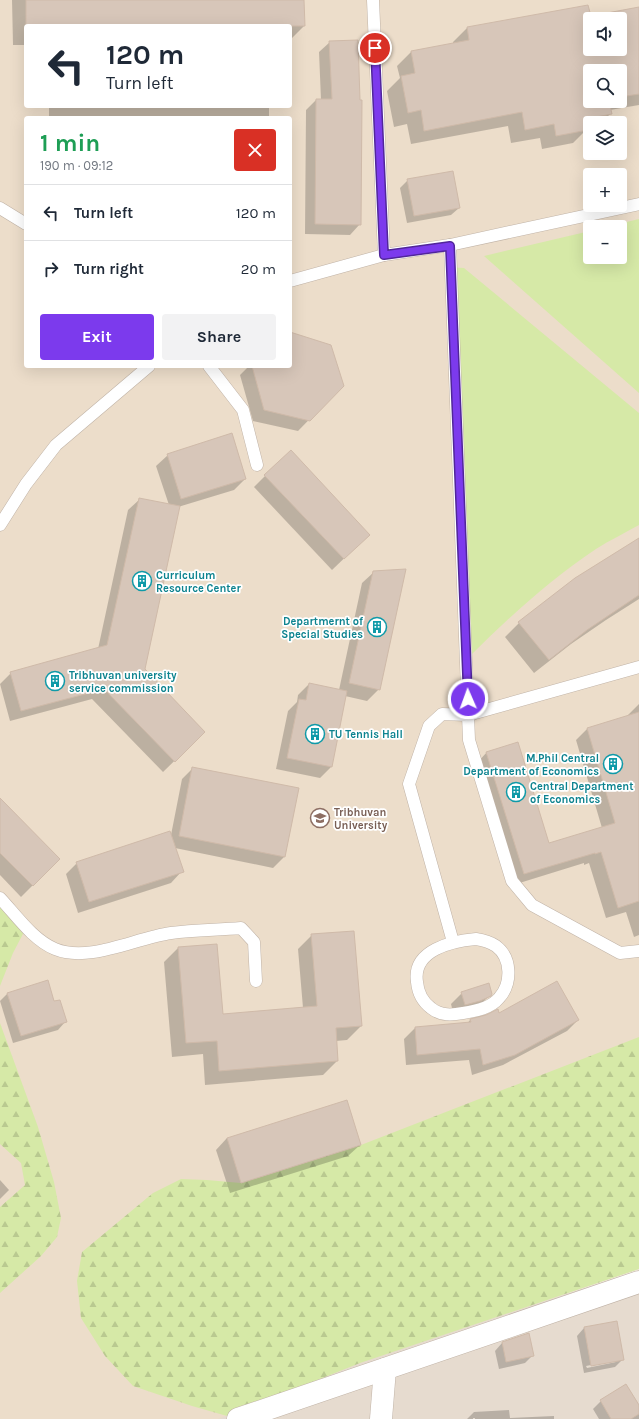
<!DOCTYPE html>
<html lang="en">
<head>
<meta charset="utf-8">
<style>
  body { margin:0; font-family:Karla,sans-serif; background:#f2f2f3; color:#1f2937; height:100vh; display:flex; flex-direction:column; font-size:15px; white-space:nowrap }
  * { box-sizing:border-box; margin:0 }
  p { font-size:13px; color:#747a83 }
  .icon { flex:none; width:22px; height:22px; fill:none; stroke:currentColor; stroke-width:2; stroke-linecap:round; stroke-linejoin:round }
  .map { position:relative; flex:1; overflow:hidden }
  .details { position:absolute; left:24px; top:116px; width:268px; height:252px; display:flex; flex-direction:column; background:#fff; border-radius:4px; box-shadow:0 4px 16px #0002 }
  .details>* { flex:none }
  .banner { position:absolute; left:24px; top:24px; width:268px; height:84px; border-radius:4px; box-shadow:0 4px 16px #0002; background:#fff; color:#1f2937; overflow:hidden }
  .fabs { position:absolute; left:583px; top:12px; display:grid; gap:8px }
  .fabs a { display:grid; place-items:center; width:44px; height:44px; border-radius:4px; background:#fff; box-shadow:0 4px 16px #0002; font-size:20px }
  .pin { position:absolute; display:grid; place-items:center; width:34px; height:34px; color:#fff; margin:-17px; border:2px solid #fff; border-radius:50%; box-shadow:0 1px 4px #0007 }
  .me { position:absolute; width:44px; margin:-22px; rotate:358deg; stroke-linejoin:round; filter:drop-shadow(0 0 3px #0008) }
  .turn { display:flex; align-items:center; gap:14px; height:84px; padding:0 16px; font-size:18px }
  .turn .icon { width:52px; height:52px; stroke-width:2.5 }
  .turn b { display:block; font-size:28px; line-height:34px }
  .round { display:grid; place-items:center; flex:none; width:42px; height:42px; border-radius:4px; background:#f2f2f3 }
  .overview { display:flex; align-items:center; justify-content:space-between; height:68px; padding:0 16px }
  h1 { font-size:24px; font-weight:700; line-height:30px; color:#1e9e55 }
  .action { display:flex; gap:8px; margin-top:auto; padding:8px 16px }
  .action a { flex:1; height:46px; border-radius:4px; background:#7c3aed; color:#fff; font-size:16px; font-weight:700; line-height:46px; text-align:center }
  .action a+a { background:#f2f2f3; color:#1f2937 }
  ul { padding:0; list-style:none }
  li { display:flex; align-items:center; gap:12px; height:56px; padding:0 16px; border-top:1px solid #e0e1e3 }
  li div { flex:1 }
  li b { display:block; font-size:15px }
  li em { font-style:normal }
  .map>svg:first-child { display:block }
</style>
</head>
<body>
<div class="map">
<svg width="639" height="1419" viewBox="0 0 639 1419">
  <defs>
    <pattern id="forest-firs" width="22" height="20" patternUnits="userSpaceOnUse"><rect width="22" height="20" fill="#d6e9a7"/><path d="M5 1l3.5 6h-7zM16 11l3.5 6h-7z" fill="#b9c990"/></pattern>
  </defs>
  <rect width="100%" height="100%" fill="#f2eae1"/>
  <polygon fill="#e6dbcf" points="639,1270 639,1419 182,1419"/>
  <path fill="#ecddca" fill-rule="evenodd" d="M0 0H639V1269L360 1363 218 1419H0ZM590 19H620V49H590ZM26 26H290V106H26ZM590 71H620V101H590ZM26 118H290V366H26ZM590 123H620V153H590ZM590 175H620V205H590ZM590 227H620V257H590Z"/>
  <g fill="#d6e9a7">
    <polygon points="639,219 639,393 484,256 590,231 590,257 620,257 620,227 606,227"/>
    <path d="M447 267 464 268 639 413V525C625 533 610 540 596 549 550 580 509 617 470 656Z"/>
  </g>
  <g fill="url(#forest-firs)">
    <polygon points="0,900 24,932 13,953 0,986"/>
    <polygon points="0,1023 38,1127 54,1182 61,1218 57,1237 41,1256 0,1293 0,1207 25,1185 21,1163 0,1144"/>
    <polygon points="639,1037 639,1269 360,1363 227,1416 192,1406 133,1386 105,1356 81,1318 77,1281 82,1252 153,1193 181,1179 207,1180 241,1183 361,1145"/>
  </g>
  <g fill="#0003" fill-rule="evenodd">
    <polygon points="12,0 303,0 304,26 290,40 290,26 26,26 26,45 13,45"/>
    <path d="M588 6 590 17 639 8V105L610 110 611 113 601 123H590V129L586 130 573 143 542 149 540 138 511 143 508 126 411 144 407 124 394 127 387 91 400 78 397 66 411 52 453 44V42L467 28ZM590 19H620V49H590ZM590 71H620V101H590Z"/>
    <polygon points="330,42 360,224 350,235 305,234 306,110 316,100 321,100 319,52"/>
    <rect x="49" y="106" width="220" height="12"/>
    <polygon points="408,180 459,208 451,215 407,223 400,188"/>
    <polygon points="290,333 343,385 298,431 253,421 240,375 249,366 290,366"/>
    <polygon points="168,455 245,479 234,490 178,507 143,669 204,732 163,772 92,699 10,721 0,684 11,673 98,649 128,510 140,499 169,505 156,466"/>
    <polygon points="265,476 357,546 332,570 254,487"/>
    <polygon points="639,540 639,599 606,620 571,644 534,673 505,637 519,623 576,579"/>
    <polygon points="374,572 379,689 367,701 345,696 331,767 320,778 276,769 288,711 297,702 298,695 309,684 339,690 362,583"/>
    <polygon points="639,704 639,935 634,937 626,912 606,918 589,863 584,865 584,863 513,885 476,764 487,752 548,844 602,828 576,740 587,729 629,716 628,715"/>
    <polygon points="193,768 297,788 284,857 273,868 175,848 182,871 171,883 78,913 66,874 77,863 171,835 182,779"/>
    <polygon points="0,800 59,859 21,897 0,875"/>
    <polygon points="312,935 361,1026 347,1040 336,1041 337,1061 323,1075 205,1085 203,1054 172,1057 164,962 178,948 222,1015 303,1008 298,949"/>
    <polygon points="8,993 54,1003 65,1022 58,1030 13,1043 0,1001"/>
    <polygon points="462,993 491,994 478,1007 454,1016 451,1004"/>
    <polygon points="498,1014 578,1020 567,1031 503,1065 472,1075 469,1060 406,1065 404,1039 415,1028 467,1024 470,1020"/>
    <polygon points="227,1138 360,1145 348,1156 230,1193 216,1150"/>
    <polygon points="0,1180 9,1190 0,1199"/>
    <path d="M584 1328 623 1359 615 1367 584 1373 577 1336ZM616 1360V1362L587 1368 586 1366Z"/>
    <polygon points="502,1343 533,1355 525,1363 499,1369 495,1351"/>
    <polygon points="601,1401 639,1407 639,1419 599,1419 593,1409"/>
    <polygon points="509,1410 510,1418 554,1416 554,1419 475,1419 475,1418 473,1418 473,1419 467,1419 474,1412"/>
  </g>
  <g fill="#d7c6b9" stroke="#cfbaa9" fill-rule="evenodd">
    <polygon points="26,0 304,0 305,26 26,26"/>
    <path d="M588 5 591 16 639 7V94L620 97V71H590V101H609L612 114 586 119 588 130 556 136 554 124 525 130 522 112 424 131 421 110 408 113 401 76 415 73 411 51 469 40 467 27ZM590 19H620V49H590Z"/>
    <polygon points="358,40 360,100 362,100 361,225 315,224 316,99 332,99 329,41"/>
    <polygon points="453,171 460,208 414,216 407,179"/>
    <polygon points="290,332 331,345 344,386 310,421 264,410 252,366 290,366"/>
    <polygon points="232,433 246,479 181,499 167,454"/>
    <polygon points="291,450 370,535 344,559 264,475"/>
    <polygon points="139,498 180,506 145,669 205,732 175,762 104,689 21,711 10,672 107,645"/>
    <polygon points="639,538 639,595 587,630 549,660 518,622 575,578"/>
    <polygon points="406,569 380,690 349,683 373,571"/>
    <polygon points="309,683 347,691 332,767 287,758 299,699 306,700"/>
    <polygon points="639,712 639,901 618,908 601,852 595,854 595,853 524,874 486,752 518,742 549,843 615,823 587,728"/>
    <polygon points="192,767 299,788 285,857 179,836"/>
    <polygon points="0,798 60,859 33,886 0,853"/>
    <polygon points="170,831 184,872 89,902 76,862"/>
    <polygon points="354,931 362,1026 336,1028 338,1061 219,1071 217,1041 186,1043 178,947 217,944 223,1014 317,1006 311,934"/>
    <polygon points="48,980 54,1001 60,1000 67,1022 21,1036 7,993"/>
    <polygon points="557,981 579,1020 515,1055 483,1065 480,1049 417,1055 415,1027 471,1022 470,1019 486,1015 498,1009 499,1013"/>
    <polygon points="489,983 492,994 491,996 480,1001 465,1005 461,992"/>
    <polygon points="347,1100 361,1145 241,1183 227,1138"/>
    <polygon points="617,1321 624,1360 591,1366 584,1327"/>
    <polygon points="529,1333 534,1356 506,1362 502,1342"/>
    <polygon points="626,1384 639,1405 639,1414 631,1419 611,1419 600,1400"/>
  </g>
  <g fill="none" stroke-linecap="round" stroke-linejoin="round">
    <g stroke="#c0b3a7" stroke-width="13">
      <g id="lane">
        <polyline points="373,0 384,255"/>
        <polyline points="0,208 26,224"/>
        <polyline points="450,245 468,715 639,667"/>
        <polyline points="290,281 384,255 450,245 639,204"/>
        <polyline points="209,366 243,410 257,465"/>
        <polyline points="0,525 26,484 56,445 149,366"/>
        <path d="M0 898C16 915 33 940 55 949 89 963 135 938 171 933 193 930 217 930 241 928L254 942 256 981"/>
        <path d="M476 939C483 940 490 942 496 946 512 958 512 984 499 998 491 1008 476 1011 463 1013 452 1015 441 1016 431 1008 423 1002 418 993 417 982 412 950 452 941 476 939Z"/>
        <polyline points="453,942 409,784 429,726 442,714 468,715 469,740 512,881 532,905 620,953 639,951"/>
      </g>
    </g>
    <g stroke="#c0b3a7" stroke-width="23">
      <g id="street">
        <polyline points="238,1419 639,1282"/>
        <polyline points="381,1419 385,1369"/>
      </g>
    </g>
    <use href="#lane" stroke="#fff" stroke-width="12"/>
    <use href="#street" stroke="#fff" stroke-width="22"/>
  </g>
  <g fill="none" stroke-linecap="round" stroke-linejoin="round">
    <g stroke="#51269a" stroke-width="10">
      <polyline id="route" points="375,48 384,255 450,246 468,699"/>
    </g>
    <use href="#route" stroke="#7c3aed" stroke-width="7"/>
  </g>
  <defs>
    <g id="building-ring" transform="scale(1)"><circle r="9.5" fill="#fff" stroke="#0f9aa8" stroke-width="1.5"/><path d="M-4-6H4V6H1V3H-1V6H-4ZM-2.5-4.3h1.7v1.8h-1.7ZM.8-4.3h1.7v1.8H.8ZM-2.5-1h1.7V.8h-1.7ZM.8-1h1.7V.8H.8Z" fill="#0f9aa8"/></g>
    <g id="university-ring" transform="scale(1)"><circle r="9.5" fill="#fff" stroke="#8d6e63" stroke-width="1.5"/><path d="M0-5L7-2L0 1L-7-2ZM-4 1L0 2.5L4 1V4Q0 6-4 4Z" fill="#8d6e63"/></g>
  </defs>
  <g fill-rule="evenodd">
    <use href="#building-ring" x="142" y="581"/>
    <use href="#building-ring" x="377" y="627"/>
    <use href="#building-ring" x="55" y="681"/>
    <use href="#building-ring" x="315" y="734"/>
    <use href="#building-ring" x="613" y="764"/>
    <use href="#building-ring" x="516" y="792"/>
    <use href="#university-ring" x="320" y="818"/>
  </g>
  <g text-anchor="middle" stroke-width="3.5" stroke-linejoin="round" paint-order="stroke">
    <g font-size="11" font-weight="bold" fill="#0d838f" stroke="#fff" text-anchor="start">
      <text x="156" y="579">Curriculum<tspan x="156" dy="13">Resource Center</tspan></text>
      <text x="363" y="625" text-anchor="end">Departmernt of<tspan x="363" dy="13">Special Studies</tspan></text>
      <text x="69" y="679">Tribhuvan university<tspan x="69" dy="13">service commission</tspan></text>
      <text x="329" y="738">TU Tennis Hall</text>
      <text x="599" y="762" text-anchor="end">M.Phil Central<tspan x="599" dy="13">Department of Economics</tspan></text>
      <text x="530" y="790">Central Department<tspan x="530" dy="13">of Economics</tspan></text>
    </g>
    <g font-size="11" font-weight="bold" fill="#785e54" stroke="#fff" text-anchor="start">
      <text x="334" y="816">Tribhuvan<tspan x="334" dy="13">University</tspan></text>
    </g>
  </g>
</svg>
<div class="fabs">
<a><svg class="icon" aria-label="sound" viewBox="0 0 24 24"><path d="M4 9h4l5-4v14l-5-4H4zM17 9q2 3 0 6"/></svg></a>
<a><svg class="icon" aria-label="search" viewBox="0 0 24 24"><circle cx="10" cy="10" r="6"/><path d="M15 15l6 6"/></svg></a>
<a><svg class="icon" aria-label="layers" viewBox="0 0 24 24"><path d="M12 4l9 5-9 5-9-5zM3 14l9 5 9-5"/></svg></a>
<a>+</a>
<a>−</a>
</div>
<div class="pin" style="left:375px;top:48px;background:#d93025"><svg class="icon" aria-label="arrive" viewBox="0 0 24 24"><path d="M6 21V4h12l-3 4 3 4H6"/></svg></div>
<svg class="me" style="left:468px;top:699px" viewBox="-20 -20 40 40"><circle r="17" fill="#7c3aed" stroke="#fff" stroke-width="3"/><path d="M0-11L8 9 0 5-8 9z" fill="#fff"/></svg>
<div class="banner">
<div class="turn"><svg class="icon" aria-label="left" viewBox="0 0 24 24"><path d="M17 20v-9H6M10 6l-5 5 5 5"/></svg><div><b>120 m</b>Turn left</div></div>
</div>
<section class="details">
<div class="overview"><div><h1>1 min</h1><p>190 m · 09:12</p></div><a class="round" style="background:#d93025;color:#fff"><svg class="icon" aria-label="close" viewBox="0 0 24 24"><path d="M6 6l12 12M18 6L6 18"/></svg></a></div>
<ul>
<li><svg class="icon" aria-label="left" viewBox="0 0 24 24"><path d="M17 20v-9H6M10 6l-5 5 5 5"/></svg><div><b>Turn left</b></div><em>120 m</em></li>
<li><svg class="icon" aria-label="right" viewBox="0 0 24 24"><path d="M7 20v-9h11M14 6l5 5-5 5"/></svg><div><b>Turn right</b></div><em>20 m</em></li>
</ul>
<div class="action"><a>Exit</a><a>Share</a></div>
</section>
</div>
</body>
</html>
